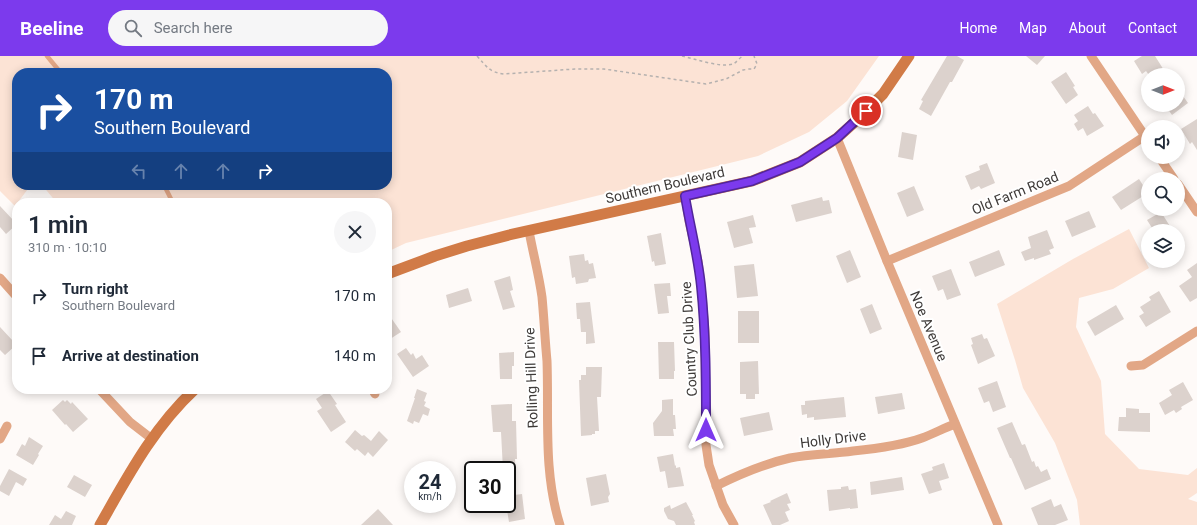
<!DOCTYPE html>
<html lang="en">
<head>
<meta charset="utf-8">
<style>
  body { margin:0; font-family:Roboto,sans-serif; background:#f6f6f7; color:#1f2937; height:100vh; display:flex; flex-direction:column; font-size:15px; white-space:nowrap }
  * { box-sizing:border-box; margin:0 }
  p { font-size:13px; color:#747a83 }
  .icon { flex:none; width:22px; height:22px; fill:none; stroke:currentColor; stroke-width:2; stroke-linecap:round; stroke-linejoin:round }
  .map { position:relative; flex:1; overflow:hidden }
  .details { position:absolute; left:12px; top:142px; width:380px; height:196px; display:flex; flex-direction:column; background:#fff; border-radius:16px; box-shadow:0 2px 10px #0003 }
  .details>* { flex:none }
  .guide { position:absolute; left:12px; top:12px; width:380px; height:122px; border-radius:16px; box-shadow:0 2px 10px #0003; background:#1a4fa0; color:#fff; overflow:hidden }
  .needle { width:26px; rotate:90deg }
  .controls { position:absolute; left:1141px; top:12px; display:grid; gap:8px }
  .controls a { display:grid; place-items:center; width:44px; height:44px; border-radius:50%; background:#fff; box-shadow:0 2px 10px #0003; font-size:20px }
  .speed { position:absolute; left:404px; top:405px; display:flex; gap:8px; font-size:20px; font-weight:700; text-align:center }
  .speed>* { display:grid; place-content:center; width:52px; height:52px; border-radius:50%; background:#fff; box-shadow:0 2px 10px #0003; line-height:1 }
  .speed small { font-size:10px; font-weight:400 }
  .speed .limit { border:2px solid #111; border-radius:6px; background:#fff; color:#111 }
  .pin { position:absolute; display:grid; place-items:center; width:34px; height:34px; color:#fff; margin:-17px; border:2px solid #fff; border-radius:50%; box-shadow:0 1px 4px #0007 }
  .me { position:absolute; width:44px; margin:-22px; rotate:0deg; stroke-linejoin:round; filter:drop-shadow(0 0 3px #0008) }
  .turn { display:flex; align-items:center; gap:14px; height:84px; padding:0 16px; font-size:18px }
  .turn .icon { width:52px; height:52px; stroke-width:2.5 }
  .turn b { display:block; font-size:28px; line-height:34px }
  .lanes { display:flex; align-items:center; height:38px; padding:0 16px; background:#0003; justify-content:center; gap:20px; direction:ltr }
  .lanes .off { opacity:.35 }
  .round { display:grid; place-items:center; flex:none; width:42px; height:42px; border-radius:21px; background:#f6f6f7 }
  .head { display:flex; align-items:center; justify-content:space-between; height:68px; padding:0 16px }
  h1 { font-size:24px; font-weight:600; line-height:30px }
  ul { padding:0; list-style:none }
  li { display:flex; align-items:center; gap:12px; height:60px; padding:0 16px }
  li div { flex:1 }
  li b { display:block; font-size:15px }
  li em { font-style:normal }
  header { display:flex; align-items:center; gap:24px; box-sizing:border-box; height:56px; padding:0 20px; background:#7c3aed; color:#fff }
  header strong { font-size:19px }
  nav { display:flex; gap:22px; margin-inline-start:auto; font-size:14px }
  .search { width:280px; height:36px; background:#f6f6f7; display:flex; align-items:center; gap:10px; box-sizing:border-box; padding:0 14px; border-radius:22px; color:#747a83; font-size:15px }
  .map>svg:first-child { display:block }
</style>
</head>
<body>
<header>
<strong>Beeline</strong>
<div class="search"><svg class="icon" aria-label="search" viewBox="0 0 24 24"><circle cx="10" cy="10" r="6"/><path d="M15 15l6 6"/></svg>Search here</div>
<nav><a>Home</a><a>Map</a><a>About</a><a>Contact</a></nav>
</header>
<div class="map">
<svg width="1197" height="469" viewBox="0 0 1197 469">
  <rect width="100%" height="100%" fill="#fefaf8"/>
  <g fill="#fce3d5">
    <polygon points="0,0 879,0 847,45 809,76 758,100 406,187 387,196 387,147 57,147 42,129 387,129 387,17 17,17 17,129 31,129 15,150 0,135"/>
    <polygon points="1129,173 1149,212 1113,233 1079,242 1076,271 1101,325 1105,378 1139,413 1188,419 1197,412 1197,437 1188,443 1197,446 1197,469 1080,469 1077,444 1055,387 1023,332 1015,304 997,248 1073,203"/>
  </g>
  <g fill="#dcd2cd">
    <polygon points="947,0 957,0 964,4 952,26 950,26 931,60 919,53 923,45 921,44"/>
    <polygon points="1026,0 1045,0 1037,9"/>
    <polygon points="1142,0 1155,0 1167,19 1149,19 1146,15 1142,18 1134,5"/>
    <polygon points="1066,16 1075,30 1073,31 1078,39 1066,48 1051,26"/>
    <polygon points="1178,33 1188,47 1172,59 1165,49 1178,49"/>
    <polygon points="1088,50 1093,58 1095,57 1104,70 1087,80 1083,72 1078,75 1074,68 1078,65 1074,59"/>
    <polygon points="1197,63 1197,94 1192,86 1190,88 1181,73"/>
    <polygon points="902,76 917,79 913,104 898,101"/>
    <polygon points="987,107 995,127 981,133 979,130 971,134 965,120 980,114 979,110"/>
    <polygon points="1139,123 1148,137 1121,154 1112,141"/>
    <polygon points="914,130 924,154 907,161 897,137"/>
    <polygon points="822,141 823,145 829,144 832,157 796,166 791,149"/>
    <polygon points="0,150 14,165 13,166 16,169 6,178 0,171"/>
    <polygon points="1089,155 1096,171 1072,181 1065,165"/>
    <polygon points="1161,156 1173,175 1154,175 1147,164"/>
    <polygon points="753,159 756,171 749,172 753,187 734,192 727,166"/>
    <polygon points="1047,174 1054,192 1049,194 1051,198 1034,204 1034,202 1025,205 1021,196 1031,192 1028,181"/>
    <polygon points="661,177 666,208 655,210 654,205 652,206 647,180"/>
    <polygon points="850,194 861,221 847,227 836,200"/>
    <polygon points="999,194 1005,209 975,221 969,206"/>
    <polygon points="584,198 585,205 588,204 589,208 593,207 596,222 589,223 588,226 576,228 575,221 572,222 569,200"/>
    <polygon points="1197,207 1197,242 1190,246 1179,230 1192,221 1187,214"/>
    <polygon points="754,208 758,240 737,242 734,210"/>
    <polygon points="951,213 961,239 947,244 943,233 938,235 932,220"/>
    <polygon points="510,220 513,234 510,235 515,251 503,254 494,225"/>
    <polygon points="670,227 671,240 667,240 669,257 658,258 654,228"/>
    <polygon points="468,232 472,245 449,252 446,239"/>
    <polygon points="1159,235 1171,256 1146,271 1139,260 1144,257 1140,251 1151,244 1149,241"/>
    <polygon points="590,246 595,287 586,288 586,276 581,276 580,263 577,263 576,247"/>
    <polygon points="872,248 882,273 870,278 860,253"/>
    <polygon points="1116,249 1124,263 1095,280 1087,266"/>
    <rect x="738" y="255" width="21" height="32"/>
    <polygon points="387,256 401,276 387,285"/>
    <polygon points="0,271 13,285 12,286 15,290 5,299 0,294"/>
    <polygon points="982,278 984,283 987,282 995,300 978,308 971,289 973,288 971,282"/>
    <polygon points="658,286 674,286 675,315 674,315 674,323 659,323"/>
    <polygon points="406,292 411,299 413,297 416,303 422,299 429,310 413,321 397,298"/>
    <polygon points="514,296 514,310 512,310 512,323 500,323 499,297"/>
    <polygon points="758,305 759,338 755,338 755,343 746,343 746,338 740,338 740,306"/>
    <polygon points="586,311 602,311 601,341 597,341 599,375 595,375 595,378 592,378 592,379 581,380 579,324 581,324 581,319 586,319"/>
    <polygon points="997,325 1006,351 993,356 989,345 984,347 978,332"/>
    <polygon points="1183,326 1193,344 1181,351 1182,353 1176,357 1174,354 1165,359 1159,347 1172,339 1169,334"/>
    <polygon points="417,333 427,337 424,345 426,346 424,350 430,353 428,360 423,358 419,367 414,365 413,368 407,365 415,342 414,342"/>
    <polygon points="328,335 337,348 335,349 346,366 331,376 317,355 322,352 316,343"/>
    <polygon points="902,337 905,353 878,358 875,341"/>
    <polygon points="844,341 846,361 814,364 814,361 807,362 807,358 802,359 801,349 805,349 805,345"/>
    <polygon points="673,343 673,359 675,359 676,373 673,373 674,380 654,380 653,367 662,355 662,344"/>
    <polygon points="63,344 65,346 67,344 71,348 72,346 88,363 73,376 66,368 65,369 52,354"/>
    <polygon points="512,348 512,365 516,365 517,403 515,403 516,423 507,423 507,414 503,414 501,376 493,376 491,349"/>
    <polygon points="1126,352 1139,353 1139,357 1150,357 1150,376 1118,375 1119,361 1126,361"/>
    <polygon points="769,356 773,374 744,380 740,362"/>
    <polygon points="1012,366 1022,389 1025,388 1032,406 1034,405 1036,411 1038,410 1041,416 1047,413 1051,423 1025,434 1011,402 1010,402 997,372"/>
    <polygon points="355,374 362,380 364,379 371,385 379,375 388,384 373,401 368,396 365,400 357,393 355,395 345,386"/>
    <polygon points="29,381 43,390 38,398 39,399 33,409 16,399 22,388 25,390"/>
    <polygon points="673,398 675,410 676,409 676,412 680,411 684,430 668,432 665,415 660,416 657,401"/>
    <polygon points="944,407 949,422 939,425 942,434 929,438 921,418 933,414 932,411"/>
    <polygon points="9,413 27,423 23,430 16,426 9,440 0,435 0,430"/>
    <polygon points="606,418 610,438 608,441 609,446 591,450 586,422"/>
    <polygon points="74,419 92,429 85,441 67,431"/>
    <polygon points="902,421 904,434 871,439 870,426"/>
    <polygon points="848,430 849,434 856,433 858,452 850,453 850,452 829,455 827,434 841,433 841,431"/>
    <polygon points="787,437 791,447 787,448 790,454 785,456 789,465 780,469 772,469 763,449 771,446 770,445"/>
    <polygon points="522,438 525,463 509,466 506,448 507,448 507,440"/>
    <polygon points="1051,443 1054,451 1061,448 1068,464 1055,469 1038,469 1031,452"/>
    <polygon points="686,446 693,459 692,459 695,465 694,466 695,469 676,469 674,465 668,463 664,455 664,452 670,449 671,453"/>
    <polygon points="378,453 393,469 361,469"/>
    <polygon points="66,455 76,460 72,469 49,469 55,459 61,463"/>
  </g>
  <g fill="none" stroke-linecap="round" stroke-linejoin="round">
    <g stroke="#b5b1af" stroke-width="1.5" stroke-dasharray="3 3" stroke-linecap="butt">
      <path d="M477 0C487 11 489 16 504 18L575 13H604L706 28 726 23 743 14 749 13H754L757 8 754 0"/>
      <path d="M682 0C696 3 720 12 733 8 736 7 739 2 743 0"/>
    </g>
    <g stroke="#e2a786" stroke-width="4.5">
      <polyline points="47,0 61,17"/>
      <polyline points="164,129 173,147"/>
    </g>
    <g stroke="#e2a786" stroke-width="9">
      <polyline points="1091,0 1147,83"/>
      <polyline points="837,82 887,205 998,469"/>
      <polyline points="1159,101 1174,123"/>
      <polyline points="1178,128 1197,156"/>
      <polyline points="685,140 689,165 698,205 701,229 705,275 706,389 709,409 723,449 734,469"/>
      <path d="M529 175C533 197 539 219 542 241 544 262 545 284 547 305 549 360 543 416 560 469"/>
      <polyline points="887,205 1069,130 1145,80"/>
      <polyline points="0,222 17,241"/>
      <polyline points="1131,310 1143,309 1197,275"/>
      <polyline points="99,333 130,366 152,383"/>
      <polyline points="372,333 375,338"/>
      <polyline points="0,383 7,370"/>
      <path d="M716 430C740 418 763 408 790 402 811 398 832 398 853 395 873 393 903 389 922 382 933 378 944 372 955 368"/>
    </g>
    <g stroke="#d17b47" stroke-width="11">
      <polyline points="387,218 435,200 467,190 509,179 752,125 800,106 837,82 858,63 883,38 909,0"/>
      <path d="M100 469C128 420 153 372 195 333"/>
    </g>
  </g>
  <g fill="none" stroke-linecap="round" stroke-linejoin="round">
    <g stroke="#51269a" stroke-width="10">
      <path id="route" d="M706 374C706 326 706 278 701 230 698 200 690 170 685 140L752 125 800 106 837 82 866 55"/>
    </g>
    <use href="#route" stroke="#7c3aed" stroke-width="7"/>
  </g>
  <g text-anchor="middle" stroke-width="4" stroke-linejoin="round" paint-order="stroke">
    <g font-size="14" fill="#3e3a38" stroke="#fff">
      <text transform="translate(665 129) rotate(-13)" y="5">Southern Boulevard</text>
      <text transform="translate(1015 137) rotate(-22)" y="5">Old Farm Road</text>
      <text transform="translate(929 270) rotate(67)" y="5">Noe Avenue</text>
      <text transform="translate(689 283) rotate(-93)" y="5">Country Club Drive</text>
      <text transform="translate(531 322) rotate(-92)" y="5">Rolling Hill Drive</text>
      <text transform="translate(833 383) rotate(-7)" y="5">Holly Drive</text>
    </g>
  </g>
</svg>
<div class="controls">
<a><svg class="needle" viewBox="-14 -14 28 28"><path d="M0-13l5 13h-10z" fill="#e53935"/><path d="M0 13l5-13h-10z" fill="#747a83"/></svg></a>
<a><svg class="icon" aria-label="sound" viewBox="0 0 24 24"><path d="M4 9h4l5-4v14l-5-4H4zM17 9q2 3 0 6"/></svg></a>
<a><svg class="icon" aria-label="search" viewBox="0 0 24 24"><circle cx="10" cy="10" r="6"/><path d="M15 15l6 6"/></svg></a>
<a><svg class="icon" aria-label="layers" viewBox="0 0 24 24"><path d="M12 4l9 5-9 5-9-5zM3 14l9 5 9-5"/></svg></a>
</div>
<div class="speed"><div>24<small>km/h</small></div><div class="limit">30</div></div>
<div class="pin" style="left:866px;top:55px;background:#d93025"><svg class="icon" aria-label="arrive" viewBox="0 0 24 24"><path d="M6 21V4h12l-3 4 3 4H6"/></svg></div>
<svg class="me" style="left:706px;top:374px" viewBox="-20 -20 40 40"><path d="M0-17L14 15 0 8-14 15z" fill="#7c3aed" stroke="#fff" stroke-width="4"/></svg>
<div class="guide">
<div class="turn"><svg class="icon" aria-label="right" viewBox="0 0 24 24"><path d="M7 20v-9h11M14 6l5 5-5 5"/></svg><div><b>170 m</b>Southern Boulevard</div></div>
<div class="lanes"><svg class="icon off" aria-label="left" viewBox="0 0 24 24"><path d="M17 20v-9H6M10 6l-5 5 5 5"/></svg><svg class="icon off" aria-label="ahead" viewBox="0 0 24 24"><path d="M12 20V5M6 11l6-6 6 6"/></svg><svg class="icon off" aria-label="ahead" viewBox="0 0 24 24"><path d="M12 20V5M6 11l6-6 6 6"/></svg><svg class="icon" aria-label="right" viewBox="0 0 24 24"><path d="M7 20v-9h11M14 6l5 5-5 5"/></svg></div>
</div>
<section class="details">
<div class="head"><div><h1>1 min</h1><p>310 m · 10:10</p></div><a class="round"><svg class="icon" aria-label="close" viewBox="0 0 24 24"><path d="M6 6l12 12M18 6L6 18"/></svg></a></div>
<ul>
<li><svg class="icon" aria-label="right" viewBox="0 0 24 24"><path d="M7 20v-9h11M14 6l5 5-5 5"/></svg><div><b>Turn right</b><p>Southern Boulevard</p></div><em>170 m</em></li>
<li><svg class="icon" aria-label="arrive" viewBox="0 0 24 24"><path d="M6 21V4h12l-3 4 3 4H6"/></svg><div><b>Arrive at destination</b></div><em>140 m</em></li>
</ul>
</section>
</div>
</body>
</html>
